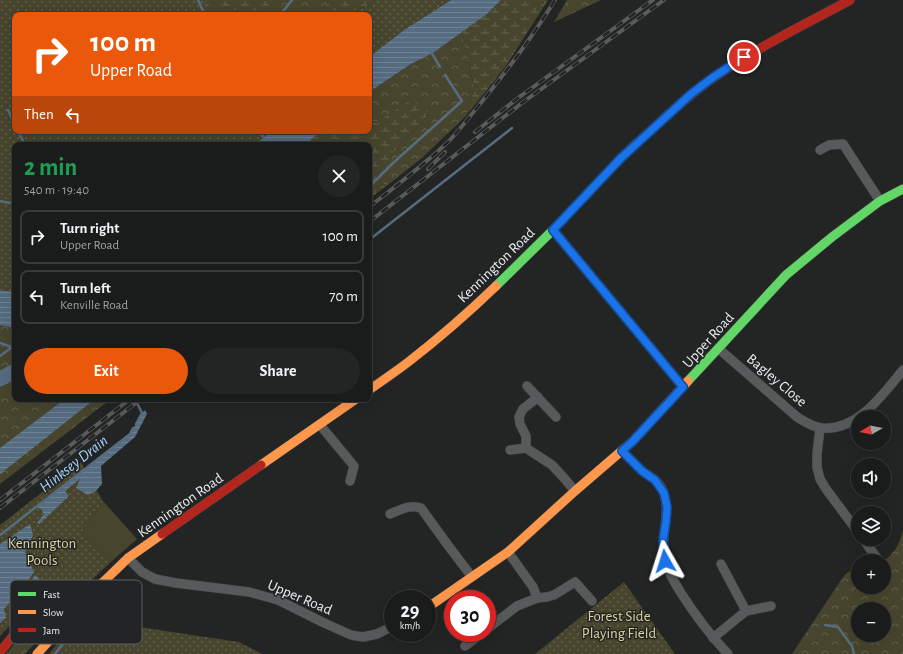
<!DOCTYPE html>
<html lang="en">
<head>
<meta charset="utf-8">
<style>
  body { margin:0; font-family:"Alegreya Sans",sans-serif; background:#232424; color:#f1f3f6; height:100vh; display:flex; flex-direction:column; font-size:15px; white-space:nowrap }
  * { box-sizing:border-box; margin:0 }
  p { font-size:13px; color:#9fa1a3 }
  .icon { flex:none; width:22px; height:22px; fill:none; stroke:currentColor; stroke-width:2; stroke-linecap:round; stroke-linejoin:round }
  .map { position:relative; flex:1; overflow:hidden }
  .sheet { position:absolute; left:12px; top:142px; width:360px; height:260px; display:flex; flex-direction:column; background:#1a1b1b; border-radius:8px; box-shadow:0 4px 16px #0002,0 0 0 1px #38393a }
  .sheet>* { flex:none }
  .hud { position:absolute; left:12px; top:12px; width:360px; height:122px; border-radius:8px; box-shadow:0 4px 16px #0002,0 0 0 1px #38393a; background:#ea580c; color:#fff; overflow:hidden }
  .needle { width:26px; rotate:260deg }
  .controls { position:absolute; left:851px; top:410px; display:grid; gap:8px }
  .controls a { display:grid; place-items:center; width:40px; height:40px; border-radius:50%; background:#1a1b1b; box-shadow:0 4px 16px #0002,0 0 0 1px #38393a; font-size:20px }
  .speed { position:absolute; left:384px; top:590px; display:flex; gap:8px; font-size:20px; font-weight:700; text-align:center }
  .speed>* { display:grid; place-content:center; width:52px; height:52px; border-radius:50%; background:#1a1b1b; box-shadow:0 4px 16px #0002,0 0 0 1px #38393a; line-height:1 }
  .speed small { font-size:10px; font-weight:400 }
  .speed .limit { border:6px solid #d22; background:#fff; color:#111 }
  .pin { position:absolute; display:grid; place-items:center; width:34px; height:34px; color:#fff; margin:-17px; border:2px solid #fff; border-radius:50%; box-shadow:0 1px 4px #0007 }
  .me { position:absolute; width:44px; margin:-22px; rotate:354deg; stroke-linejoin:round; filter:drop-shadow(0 0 3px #0008) }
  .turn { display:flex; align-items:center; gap:14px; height:84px; padding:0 12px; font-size:18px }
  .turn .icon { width:52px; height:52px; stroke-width:2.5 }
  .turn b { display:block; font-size:28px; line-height:34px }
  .then { display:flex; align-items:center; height:38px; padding:0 12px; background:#0003; gap:8px; font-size:15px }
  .round { display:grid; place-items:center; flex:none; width:42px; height:42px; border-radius:21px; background:#232424 }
  .summary { display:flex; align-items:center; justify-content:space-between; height:68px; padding:0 12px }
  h1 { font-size:24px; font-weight:700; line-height:30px; color:#1e9e55 }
  .button { display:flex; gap:8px; margin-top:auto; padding:8px 12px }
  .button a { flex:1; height:46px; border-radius:24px; background:#ea580c; color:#fff; font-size:16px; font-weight:700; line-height:46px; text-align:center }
  .button a+a { background:#232424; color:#f1f3f6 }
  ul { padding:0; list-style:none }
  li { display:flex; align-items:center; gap:12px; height:54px; margin:0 8px 6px; padding:0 4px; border:2px solid #38393a; border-radius:8px }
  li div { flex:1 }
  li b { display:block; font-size:15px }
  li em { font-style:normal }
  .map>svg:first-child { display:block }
</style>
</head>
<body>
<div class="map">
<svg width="903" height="654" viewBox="0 0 903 654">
  <defs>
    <pattern id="forest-crowns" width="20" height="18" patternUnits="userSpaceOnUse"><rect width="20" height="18" fill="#48452e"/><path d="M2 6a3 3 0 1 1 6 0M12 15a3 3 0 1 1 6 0" fill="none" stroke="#63604d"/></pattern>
    <pattern id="wetland-marsh" width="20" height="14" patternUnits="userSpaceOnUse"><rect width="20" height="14" fill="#48452e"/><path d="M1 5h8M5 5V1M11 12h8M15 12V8" fill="none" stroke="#63604d"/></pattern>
    <pattern id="park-dots" width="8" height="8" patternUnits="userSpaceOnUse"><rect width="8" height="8" fill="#48452e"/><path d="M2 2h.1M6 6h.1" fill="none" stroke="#63604d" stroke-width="1.8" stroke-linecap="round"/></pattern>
    <pattern id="water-rules" width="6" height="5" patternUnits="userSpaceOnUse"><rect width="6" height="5" fill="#566c81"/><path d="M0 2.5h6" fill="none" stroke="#6e8193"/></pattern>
  </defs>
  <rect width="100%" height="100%" fill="#232424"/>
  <polygon fill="#48452e" points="103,501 137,539 112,561 81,533"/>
  <g fill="url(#forest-crowns)" fill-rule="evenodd">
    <polygon points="277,0 329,0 318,15 249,15 262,12"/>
    <polygon points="567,0 601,0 554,22"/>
    <polygon points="206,7 223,7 249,15 209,15"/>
    <polygon points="462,32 474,87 466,116 422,158 384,188 384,170 393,153 429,114 412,100 375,123 369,123 369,92 411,64 433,53"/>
    <polygon points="0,325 15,328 15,365 0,372"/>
    <polygon points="15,373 15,399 111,399 0,484 0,382"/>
    <path d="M903 530V654H792L841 580C847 573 848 569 858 571V587H884V561C896 551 899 545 903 530ZM858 609H884V635H858Z"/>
    <polygon points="36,619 48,628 25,654 6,654"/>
  </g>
  <g fill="url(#wetland-marsh)">
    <polygon points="204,0 277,0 262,12 249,15 223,7 206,7"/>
    <polygon points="329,0 375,0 349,15 318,15"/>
    <polygon points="501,0 548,0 506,66 466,116 474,87 462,32 487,14"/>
    <polygon points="412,99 429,114 393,153 384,170 384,188 369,199 369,145 305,145 321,131 369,131 369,123 375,123"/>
  </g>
  <g fill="url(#park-dots)">
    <polygon points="0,0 204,0 209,15 15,15 15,131 273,131 253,145 15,145 15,292 0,290"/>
    <polygon points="375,0 451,0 404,30 369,57 369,15 349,15"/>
    <polygon points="81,462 87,475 103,501 81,533 112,561 80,591 65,596 43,594 36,597 0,636 0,525"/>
    <polygon points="624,582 675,654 535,654"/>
    <polygon points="111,601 139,627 239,642 262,654 49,654 86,607 108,603"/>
  </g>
  <g fill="url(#water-rules)">
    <polygon points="451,0 501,0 487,14 433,53 411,64 369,92 369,57 404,30"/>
    <polygon points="273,131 321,131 305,145 253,145"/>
    <polygon points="0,290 15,292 15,328 0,325"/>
    <polygon points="65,399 95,399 0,474 0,448"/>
    <polygon points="145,410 147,414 135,437 101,466 102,484 96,491 88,495 76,488 80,479 65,491 69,496 39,524 37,523 44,514 41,509 37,507 130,434 142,413"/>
    <polygon points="30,524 33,535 25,553 34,572 25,585 4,609 6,618 0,623 0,544"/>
    <path d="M35 575 46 585C36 594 26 605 13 608L12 603 16 598 22 596Z"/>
  </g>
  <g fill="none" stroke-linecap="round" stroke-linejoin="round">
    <g stroke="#566c81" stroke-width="2.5">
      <polyline points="198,0 205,15"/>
      <polyline points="280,15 292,0"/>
      <polyline points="431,52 440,67"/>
      <polyline points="8,110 15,124"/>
      <polyline points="18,131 25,145"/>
      <polyline points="259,131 269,145"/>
      <polyline points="369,187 393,163 462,101 445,75"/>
      <polyline points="0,201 15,204"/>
      <polyline points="369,240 512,128"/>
      <polyline points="0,343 12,347"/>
      <polyline points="0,356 12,347 15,348"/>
      <polyline points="135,399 142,413 136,424"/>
      <polyline points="0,535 130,434 133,428"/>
      <polyline points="825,625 838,627 852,646 854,654"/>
      <polyline points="55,654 65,641"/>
    </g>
    <polyline stroke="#566c81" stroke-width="15" points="0,379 15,371"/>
    <g stroke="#414242" stroke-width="10">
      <g id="street">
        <polyline points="820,150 829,145 843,144 880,201"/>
        <polyline points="553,230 683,387"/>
        <path d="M719 349 797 417C804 421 812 427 822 428 858 431 883 394 903 370"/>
        <polyline points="527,386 556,417"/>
        <polyline points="538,397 523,409 519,417 520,424 526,436 526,448 552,465 564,478 575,491"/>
        <polyline points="320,425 354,466 350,481"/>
        <polyline points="820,428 817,454 817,467 820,479 826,489 858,532"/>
        <polyline points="510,450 526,448"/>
        <path d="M622 451C628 457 635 464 641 470 645 474 650 476 654 479 658 482 663 489 664 494 671 513 661 532 664 551 665 567 673 580 681 593 695 615 710 635 728 654"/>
        <path d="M390 514C400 510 410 504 421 508L447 544 472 577"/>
        <polyline points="863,539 879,561"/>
        <polyline points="508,552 533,587 537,598 547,597 554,595 575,582 592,601"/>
        <polyline points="128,558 142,572 155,579 176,583 249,592 278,600 322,622 351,635 363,637 377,634 393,626"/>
        <polyline points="721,564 746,611"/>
        <polyline points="487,629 517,606 537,598"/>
        <polyline points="713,638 746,611 771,606"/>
        <polyline points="465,646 482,633"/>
      </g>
    </g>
    <g stroke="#414242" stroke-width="10">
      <g id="fast">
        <polyline points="496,286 553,230 621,158 637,143"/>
        <polyline points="688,381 786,275 832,237 880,201 903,189"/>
      </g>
    </g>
    <g stroke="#414242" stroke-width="10">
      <g id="slow">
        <path d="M369 390C382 381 395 372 407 363 438 339 468 313 496 286"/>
        <polyline points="261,465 356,399"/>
        <polyline points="427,608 508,552 575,491 633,441 688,381"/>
        <polyline points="37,654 95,590 128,558 162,534"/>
      </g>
    </g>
    <g stroke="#414242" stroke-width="10">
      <g id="jam">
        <path d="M637 143C662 121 685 97 713 78 756 48 804 25 850 0"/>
        <polyline points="162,534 261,465"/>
        <path d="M0 652C8 643 33 608 45 609 53 609 61 615 68 619"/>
      </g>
    </g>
    <use href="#street" stroke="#58595a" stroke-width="9"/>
    <use href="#fast" stroke="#63d668" stroke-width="9"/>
    <use href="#slow" stroke="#ff974d" stroke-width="9"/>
    <use href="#jam" stroke="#b3261e" stroke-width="9"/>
    <g stroke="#5a5b5b" stroke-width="4">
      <g id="rail">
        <polyline points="475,132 518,98 653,0"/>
        <polyline points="428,169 445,152"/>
        <path d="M369 207C396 186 424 165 449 141 463 126 475 110 488 94 512 64 535 33 555 0"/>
        <polyline points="369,222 522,103 664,0"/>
        <polyline points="0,500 130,399"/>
        <polyline points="0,508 141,399"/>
      </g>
    </g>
    <use href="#rail" stroke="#222425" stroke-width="2.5" stroke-dasharray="8" stroke-linecap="butt"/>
  </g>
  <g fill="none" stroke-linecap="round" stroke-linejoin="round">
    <g stroke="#114b97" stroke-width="10">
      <polyline id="route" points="665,561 663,541 666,521 667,507 664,493 655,480 642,471 622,451 633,441 683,387 553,230 621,158 691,94 712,78 744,57"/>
    </g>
    <use href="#route" stroke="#1a73e8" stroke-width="7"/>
  </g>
  <g text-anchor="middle" stroke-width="3" stroke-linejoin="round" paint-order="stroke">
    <g font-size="15" fill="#ebedee" stroke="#222425">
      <text transform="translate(496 265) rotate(-44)" y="5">Kennington Road</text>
      <text transform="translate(708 340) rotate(-48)" y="5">Upper Road</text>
      <text transform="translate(777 380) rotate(40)" y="5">Bagley Close</text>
      <text transform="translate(180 505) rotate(-35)" y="5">Kennington Road</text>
      <text transform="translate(300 597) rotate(23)" y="5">Upper Road</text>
    </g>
    <g font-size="15" fill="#ddd49a" stroke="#222425">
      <text x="42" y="548">Kennington<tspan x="42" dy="17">Pools</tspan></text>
      <text x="619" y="621">Forest Side<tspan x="619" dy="17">Playing Field</tspan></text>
    </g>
    <g font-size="16" font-style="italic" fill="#a6d3fd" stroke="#222425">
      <text transform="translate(73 463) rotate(-38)" y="6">Hinksey Drain</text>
    </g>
  </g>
  <rect x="10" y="580" width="132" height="64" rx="6" fill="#222425" stroke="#5e6061" stroke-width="1"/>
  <rect x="18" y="592" width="18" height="4" fill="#63d668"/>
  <rect x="18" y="610" width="18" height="4" fill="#ff974d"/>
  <rect x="18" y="628" width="18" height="4" fill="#b3261e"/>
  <g font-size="11" fill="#ebedee">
    <text x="43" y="598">Fast</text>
    <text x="43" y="616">Slow</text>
    <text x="43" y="634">Jam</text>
  </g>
</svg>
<div class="controls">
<a><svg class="needle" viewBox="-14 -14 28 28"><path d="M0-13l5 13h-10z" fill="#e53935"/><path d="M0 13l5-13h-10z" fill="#9fa1a3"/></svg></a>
<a><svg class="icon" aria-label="sound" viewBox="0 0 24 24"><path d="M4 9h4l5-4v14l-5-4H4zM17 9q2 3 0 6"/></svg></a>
<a><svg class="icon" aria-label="layers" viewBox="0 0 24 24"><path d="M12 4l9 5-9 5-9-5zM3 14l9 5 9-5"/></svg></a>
<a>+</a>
<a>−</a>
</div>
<div class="speed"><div>29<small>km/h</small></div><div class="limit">30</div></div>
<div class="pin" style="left:744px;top:57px;background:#d93025"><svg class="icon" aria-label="arrive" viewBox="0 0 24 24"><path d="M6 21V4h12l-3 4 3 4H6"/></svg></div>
<svg class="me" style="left:665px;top:561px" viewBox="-20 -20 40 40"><path d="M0-17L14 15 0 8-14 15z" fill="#1a73e8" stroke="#fff" stroke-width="4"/></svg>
<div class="hud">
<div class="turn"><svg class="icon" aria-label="right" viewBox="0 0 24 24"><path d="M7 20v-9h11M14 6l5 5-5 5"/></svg><div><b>100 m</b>Upper Road</div></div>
<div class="then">Then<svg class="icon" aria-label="left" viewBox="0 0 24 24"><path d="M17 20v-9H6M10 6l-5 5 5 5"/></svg></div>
</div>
<section class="sheet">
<div class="summary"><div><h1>2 min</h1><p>540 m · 19:40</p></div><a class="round"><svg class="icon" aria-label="close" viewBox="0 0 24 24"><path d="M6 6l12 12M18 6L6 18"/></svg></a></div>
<ul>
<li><svg class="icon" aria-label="right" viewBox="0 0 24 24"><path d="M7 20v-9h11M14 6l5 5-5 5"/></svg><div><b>Turn right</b><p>Upper Road</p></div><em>100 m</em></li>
<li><svg class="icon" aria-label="left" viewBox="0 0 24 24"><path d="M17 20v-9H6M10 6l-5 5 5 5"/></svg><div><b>Turn left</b><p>Kenville Road</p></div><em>70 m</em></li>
</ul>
<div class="button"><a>Exit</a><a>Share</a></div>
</section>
</div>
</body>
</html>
